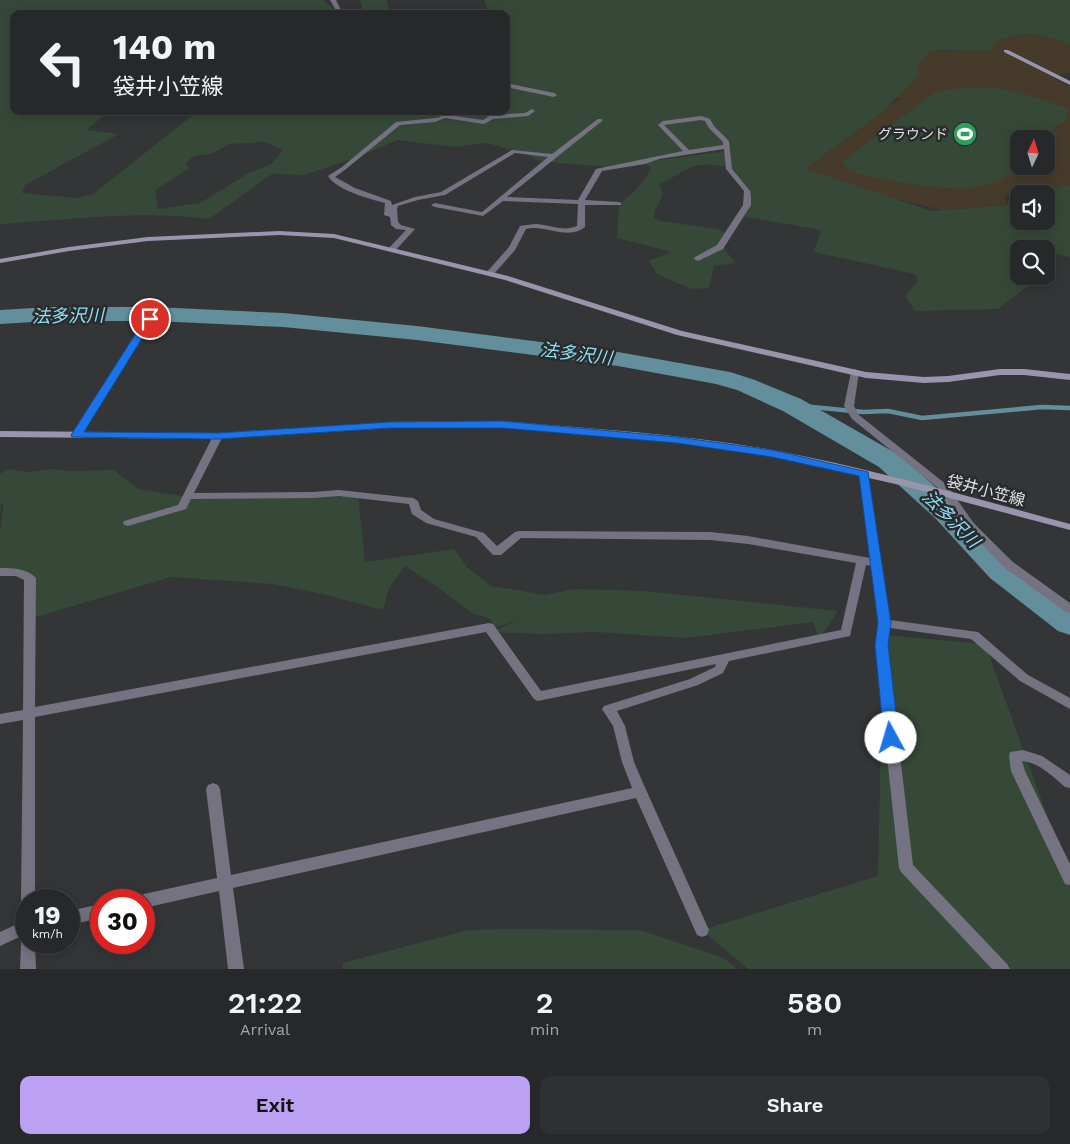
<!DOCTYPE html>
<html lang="en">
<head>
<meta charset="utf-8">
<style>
  body { margin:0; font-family:"Work Sans","Noto Sans JP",sans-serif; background:#2e3031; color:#f1f3f6; height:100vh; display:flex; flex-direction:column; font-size:19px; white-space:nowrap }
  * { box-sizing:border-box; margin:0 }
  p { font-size:16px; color:#a4a6a8 }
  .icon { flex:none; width:28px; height:28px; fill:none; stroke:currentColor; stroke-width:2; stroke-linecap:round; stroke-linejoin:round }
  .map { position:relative; height:969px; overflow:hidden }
  .details { display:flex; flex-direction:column; background:#262829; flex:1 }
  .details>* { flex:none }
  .banner { position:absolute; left:10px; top:10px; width:500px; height:105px; border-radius:10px; box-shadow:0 2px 12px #0003,0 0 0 1px #424446; background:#262829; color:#f1f3f6; overflow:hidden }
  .needle { width:32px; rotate:4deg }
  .buttons { position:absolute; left:1010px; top:130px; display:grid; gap:10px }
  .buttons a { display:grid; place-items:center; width:45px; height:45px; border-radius:10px; background:#262829; box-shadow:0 2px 12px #0003,0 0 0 1px #424446; font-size:25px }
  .speed { position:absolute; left:15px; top:889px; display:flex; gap:10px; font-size:25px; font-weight:700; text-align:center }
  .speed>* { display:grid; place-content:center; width:65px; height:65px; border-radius:50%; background:#262829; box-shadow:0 2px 12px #0003,0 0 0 1px #424446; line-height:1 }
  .speed small { font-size:12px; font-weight:400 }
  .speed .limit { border:8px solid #d22; background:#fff; color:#111 }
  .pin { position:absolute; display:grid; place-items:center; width:42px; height:42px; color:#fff; margin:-21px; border:2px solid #fff; border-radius:50%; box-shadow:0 1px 5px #0007 }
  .me { position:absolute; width:55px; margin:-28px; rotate:354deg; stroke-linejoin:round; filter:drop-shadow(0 0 4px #0008) }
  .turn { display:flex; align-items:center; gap:18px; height:105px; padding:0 20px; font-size:22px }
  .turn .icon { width:65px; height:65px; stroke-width:2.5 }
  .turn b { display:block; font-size:35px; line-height:42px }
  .eta { display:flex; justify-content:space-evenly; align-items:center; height:85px; text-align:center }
  .eta b { font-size:30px; font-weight:600; line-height:35px }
  .action { display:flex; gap:10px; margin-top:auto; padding:10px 20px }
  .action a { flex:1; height:58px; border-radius:10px; background:#bca0f2; color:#111; font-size:20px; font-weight:600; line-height:58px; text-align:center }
  .action a+a { background:#2e3031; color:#f1f3f6 }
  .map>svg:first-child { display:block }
</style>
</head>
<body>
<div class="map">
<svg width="1070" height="969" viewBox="0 0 1070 969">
  <rect width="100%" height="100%" fill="#333537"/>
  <path fill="#463b2b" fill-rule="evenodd" d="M1034 34 1059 39 1070 45V73L1049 76 1070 87V186L1005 195 1007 205 942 210 809 177 804 170 901 98 847 85 929 52 952 51 996 42 1006 37ZM1019 139H1046V166H1019Z"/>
  <g fill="#364938" fill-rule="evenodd">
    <path d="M0 0H323L339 14H14V111H110L86 130 119 134 25 185 22 193 77 198 93 194 198 111H506V14H489L484 0H1070V45C1047 33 1019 30 996 42L992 51 944 50 929 52 916 66 920 73 884 111 805 169 932 211 1007 205 1012 194 1070 186V257L1054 253 1046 255V249H1019V276H1033L1028 286 998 309 915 311 905 296 918 281 915 274 814 252 821 230 740 216 748 197 729 167C691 160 692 168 660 184L663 195 655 210 654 218 660 221 718 229 728 235 724 249 736 263 714 266 709 288 691 289 657 274 649 261 672 252 617 238 619 204C633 194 644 183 651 168L645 162 726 151 725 148 608 167 538 161 526 154 487 143 455 147 397 140 356 158 304 175 272 174 209 219C139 210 70 220 0 224ZM265 142 283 150 271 164 247 174 200 203 158 209 155 190 190 168 185 164 194 156 211 154 229 144ZM1019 194H1046V221H1019Z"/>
    <polygon points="360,0 387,0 389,10 426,14 369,14 363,12"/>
    <path d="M975 87C1010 88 1035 96 1067 109L1066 122 1057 125 1046 139H1019V166C1005 180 987 185 967 188 949 191 866 178 850 170 846 168 845 165 843 161L935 93 944 90Z"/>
    <polygon points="8,469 28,472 51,469 72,471 114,470 138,489 188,497 358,495 365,562 454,549 467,567 491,586 545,595 574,589 644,591 838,611 819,639 813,622 685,638 597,632 542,634 492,632 520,619 492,629 491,619 472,613 439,588 405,566 389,588 383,610 323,594 273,584 171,577 29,619 30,578 0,574 0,534 3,505 1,502 0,520 0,474"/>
    <polygon points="883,635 985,644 1070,879 1070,969 748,969 702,930 878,876"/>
    <polygon points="505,929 640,930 724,958 737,969 343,969 343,963 468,930"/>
  </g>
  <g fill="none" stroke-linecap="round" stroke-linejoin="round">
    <polyline stroke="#628f9b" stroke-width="4.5" points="792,405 863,412 888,411 922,418 1042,407 1070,408"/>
    <polygon fill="#628f9b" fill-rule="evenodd" points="50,307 155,307 283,313 417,326 618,352 730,372 755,380 801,399 899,455 956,505 1012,562 1070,606 1070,635 1058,631 990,578 936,519 879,467 783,411 737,390 716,384 618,366 417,340 283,327 155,321 50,321 0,324 0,310"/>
    <g fill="#757282" fill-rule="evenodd">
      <polygon points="330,0 336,0 343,14 338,14"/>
      <polygon points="506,83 554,93 557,95 554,97 506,87"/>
      <path d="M532 109 535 111 528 116 493 119 484 124 445 118 435 122 400 125 346 169 335 177 355 188 391 201 392 205 415 197 441 192 512 150 552 154 598 119H602V121L507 197 578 200 596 169 683 151 658 125 663 121 701 116 710 119 714 126 729 141 732 169 750 191 751 197V205L723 249 698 261 694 259 695 257 717 245 743 205 744 191 726 169 724 149 659 159 645 164 602 171 585 200 619 202 621 203V205H585V227C567 241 545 224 526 229L515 250 493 275H490L486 273 509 247 520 226C526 225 531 224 537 224 550 225 564 232 577 226L578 204 503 201 483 216 435 207 431 205 435 203 482 212 548 157 515 153 445 195 418 200 398 206 397 209 398 222 401 225 415 229 395 251H392L388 249 406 230 396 229 391 225 390 217 384 215 385 203C370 199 336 190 328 176L342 167 396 122 435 118 440 117 445 111H451L448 115 483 120 491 115 525 113ZM701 120 705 121 709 128 723 142V145L689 150 664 125Z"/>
      <polygon points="147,317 153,317 154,319 81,435 76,438 73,437 71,435"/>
      <polygon points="855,369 859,372 854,406 859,415 947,485 975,525 1013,562 1070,603 1070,613 1066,612 1005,568 967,529 939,489 852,419 844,406 851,372"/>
      <path d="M218 433 223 436 194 493 313 492 339 490 413 498 418 501 421 510 434 519 484 533 497 546 515 532 519 531 710 532 748 536 870 558 859 474 861 472H867L890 620 978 632 1028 675 1070 698V709L1020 681 971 639 890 628 887 645 913 865 1007 964 1010 969H992L901 872 899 868 875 645 879 623 872 566 866 565 850 636 729 661 723 673 698 685 617 711 625 726 634 762 643 783 709 930 707 935 702 937 697 935 636 798 233 888 244 969H228L219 891 144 908V900H137L139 896 144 894 217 878 206 789 208 785 213 783 218 785 220 789 231 875 632 788 622 762 613 726 602 709 604 706 690 679 715 667 716 664 538 701 534 699 486 632 35 717V900H26V906L23 905 21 900 23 720 0 724V714L23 710 24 580 16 576H0V568C12 568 27 568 36 578L35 707 489 623 493 624 541 691 841 630 856 563 748 544 710 540 521 538 501 555H493L476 537 426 523 412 514 409 504 339 496 313 498 191 499 186 509 128 526 124 525 123 523 124 521 178 505 213 436Z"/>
      <path d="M1023 750 1042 756 1070 775V788L1065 787C1052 776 1040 763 1022 761L1025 771 1070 864V885L1065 884 1011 771 1009 756 1010 752Z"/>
      <polygon points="101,904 101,918 69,925 69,911"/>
      <polygon points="26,920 26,934 0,946 0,932"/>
      <polygon points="26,936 26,942 35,942 36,969 20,969 21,942 23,937"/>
    </g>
    <g fill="#9995ad" fill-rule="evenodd">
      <polygon points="1004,50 1008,50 1070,81 1070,85 1004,52"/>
      <polygon points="279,231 334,234 508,276 682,331 866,372 924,377 948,376 1000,369 1024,369 1070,374 1070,380 1024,375 1000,375 948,382 924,383 866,378 677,335 505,280 334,238 279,235 148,241 69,251 0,263 0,259 69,247 148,237"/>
      <path d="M502 421C591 429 685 434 773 450 873 469 971 497 1070 524V530L904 486 772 456 677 443 502 427 390 428 218 439 0 437V431L218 433 390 422Z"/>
    </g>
  </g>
  <polygon fill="#1a73e8" stroke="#114b97" points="150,316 154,319 84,432 218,433 390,422 502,421 677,437 772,450 868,472 891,623 888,645 899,738 896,742 891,744 886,742 884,738 875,645 878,623 859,476 772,457 677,443 502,428 390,428 218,439 72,437 71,435 145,319"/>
  <defs>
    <g id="stadium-disc" transform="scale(1.25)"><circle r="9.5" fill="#2e9e5b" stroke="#292b2d"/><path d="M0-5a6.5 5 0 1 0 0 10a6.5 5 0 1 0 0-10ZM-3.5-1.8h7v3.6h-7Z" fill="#fff"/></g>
  </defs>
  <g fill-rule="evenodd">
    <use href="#stadium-disc" x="965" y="134"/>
  </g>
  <g text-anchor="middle" stroke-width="5" stroke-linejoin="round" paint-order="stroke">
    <g font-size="14" fill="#dee0e1" stroke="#292b2d" text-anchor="end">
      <text x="948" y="139">グラウンド</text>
    </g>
    <g font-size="16" fill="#dee0e1" stroke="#292b2d">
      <text transform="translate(986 490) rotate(15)" y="6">袋井小笠線</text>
    </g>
    <g font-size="18" font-style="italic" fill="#8fdef3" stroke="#292b2d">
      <text transform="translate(68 316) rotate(-1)" y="6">法多沢川</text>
      <text transform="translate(576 354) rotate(7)" y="6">法多沢川</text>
      <text transform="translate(951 519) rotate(45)" y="6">法多沢川</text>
    </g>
  </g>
</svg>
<div class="buttons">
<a><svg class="needle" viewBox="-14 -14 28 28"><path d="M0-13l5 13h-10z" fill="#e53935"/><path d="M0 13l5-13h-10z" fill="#a4a6a8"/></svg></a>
<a><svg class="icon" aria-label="sound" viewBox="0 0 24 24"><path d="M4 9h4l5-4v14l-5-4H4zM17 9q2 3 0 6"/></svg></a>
<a><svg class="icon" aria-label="search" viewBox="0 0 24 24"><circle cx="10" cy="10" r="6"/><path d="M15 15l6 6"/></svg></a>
</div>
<div class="speed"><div>19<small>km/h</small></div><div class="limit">30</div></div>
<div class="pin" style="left:150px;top:319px;background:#d93025"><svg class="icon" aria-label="arrive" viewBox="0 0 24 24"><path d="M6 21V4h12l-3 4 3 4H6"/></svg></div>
<svg class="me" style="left:891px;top:738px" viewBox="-20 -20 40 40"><circle r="19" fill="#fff"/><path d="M0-13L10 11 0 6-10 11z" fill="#1a73e8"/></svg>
<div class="banner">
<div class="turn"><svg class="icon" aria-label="left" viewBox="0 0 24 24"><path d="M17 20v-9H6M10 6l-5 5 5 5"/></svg><div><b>140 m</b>袋井小笠線</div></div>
</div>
</div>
<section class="details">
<div class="eta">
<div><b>21:22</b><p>Arrival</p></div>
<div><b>2</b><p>min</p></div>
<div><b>580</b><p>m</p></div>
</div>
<div class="action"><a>Exit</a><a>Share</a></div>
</section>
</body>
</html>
